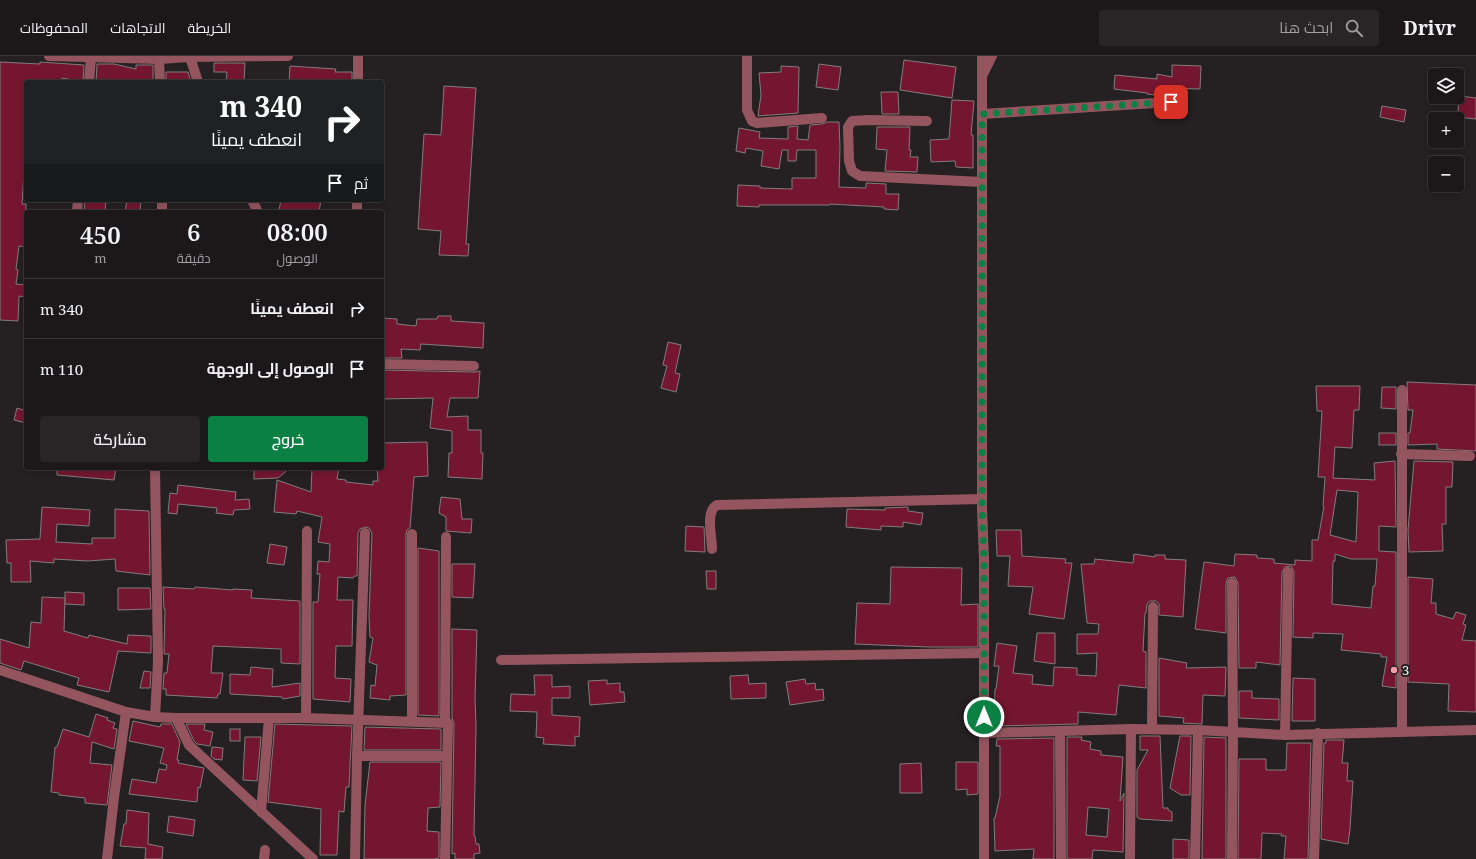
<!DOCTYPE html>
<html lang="ar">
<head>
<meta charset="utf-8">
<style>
  body { margin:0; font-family:"Noto Serif",Cairo,serif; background:#292526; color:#f1f3f6; direction:rtl; height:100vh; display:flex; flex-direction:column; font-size:15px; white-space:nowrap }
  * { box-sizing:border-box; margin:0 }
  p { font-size:13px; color:#a0a0a2 }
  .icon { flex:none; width:22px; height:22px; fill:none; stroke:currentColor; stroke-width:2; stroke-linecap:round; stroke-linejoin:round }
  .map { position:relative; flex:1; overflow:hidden; direction:ltr }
  .side { position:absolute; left:24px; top:154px; width:360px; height:260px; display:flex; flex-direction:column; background:#1c1819; border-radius:4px; box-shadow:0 2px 6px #0003,0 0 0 1px #3a3738; direction:rtl }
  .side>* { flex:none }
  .banner { position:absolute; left:24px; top:24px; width:360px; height:122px; border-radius:4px; box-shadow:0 2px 6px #0003,0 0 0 1px #3a3738; direction:rtl; background:#202124; color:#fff; overflow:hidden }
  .controls { position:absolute; left:1428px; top:12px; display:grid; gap:8px }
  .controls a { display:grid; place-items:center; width:36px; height:36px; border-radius:4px; background:#1c1819; box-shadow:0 2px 6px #0003,0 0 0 1px #3a3738; font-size:20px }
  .pin { position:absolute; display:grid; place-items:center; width:34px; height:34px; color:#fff; margin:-17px; border-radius:8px; box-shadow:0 2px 6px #0006 }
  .me { position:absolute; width:44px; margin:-22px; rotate:0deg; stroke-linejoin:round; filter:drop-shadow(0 0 3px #0008) }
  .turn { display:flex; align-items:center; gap:14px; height:84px; padding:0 16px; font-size:18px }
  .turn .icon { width:52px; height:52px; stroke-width:2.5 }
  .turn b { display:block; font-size:28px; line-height:34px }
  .then { display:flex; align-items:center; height:38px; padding:0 16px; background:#0003; gap:8px; font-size:15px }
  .eta { display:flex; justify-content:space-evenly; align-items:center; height:68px; text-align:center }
  .eta b { font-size:24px; font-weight:600; line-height:28px }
  .action { display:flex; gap:8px; margin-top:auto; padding:8px 16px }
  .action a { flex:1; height:46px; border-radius:4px; background:#0b8043; color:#fff; font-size:16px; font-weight:600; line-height:46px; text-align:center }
  .action a+a { background:#292526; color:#f1f3f6 }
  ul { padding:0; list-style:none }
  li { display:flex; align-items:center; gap:12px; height:60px; padding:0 16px; border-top:1px solid #3a3738 }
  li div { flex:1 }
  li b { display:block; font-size:15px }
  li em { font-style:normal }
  header { display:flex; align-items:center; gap:24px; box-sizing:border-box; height:56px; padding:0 20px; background:#1c1819; border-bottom:1px solid #3a3738 }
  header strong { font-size:19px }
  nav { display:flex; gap:22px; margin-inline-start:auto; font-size:14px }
  .search { width:280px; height:36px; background:#292526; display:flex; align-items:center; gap:10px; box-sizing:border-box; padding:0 14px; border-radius:4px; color:#a0a0a2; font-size:15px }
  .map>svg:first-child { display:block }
</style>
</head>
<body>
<header>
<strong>Drivr</strong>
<div class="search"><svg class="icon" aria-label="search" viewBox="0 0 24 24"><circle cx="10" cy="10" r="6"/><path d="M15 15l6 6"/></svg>ابحث هنا</div>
<nav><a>الخريطة</a><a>الاتجاهات</a><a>المحفوظات</a></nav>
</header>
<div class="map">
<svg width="1476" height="803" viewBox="0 0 1476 803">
  <rect width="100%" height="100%" fill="#252021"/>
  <g fill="#751630" stroke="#827c7c" fill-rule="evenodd">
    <polygon points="904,4 956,11 952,42 900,34"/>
    <polygon points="0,6 40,8 40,6 84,9 83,26 62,22 62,26 26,26 26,83 22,148 26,148 26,191 19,190 16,213 18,214 16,228 26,229 26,241 19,240 18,265 0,264"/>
    <polygon points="214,7 245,7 244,26 226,26 227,16 214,16"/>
    <polygon points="97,8 114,8 136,13 136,9 153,9 153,26 96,26"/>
    <polygon points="819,8 841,11 838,34 816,31"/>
    <polygon points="1172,9 1201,10 1200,33 1168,32 1167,40 1163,40 1147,38 1147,37 1114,33 1115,19 1157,23 1157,18 1172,21"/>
    <polygon points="290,10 336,13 335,16 352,16 352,26 289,26"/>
    <polygon points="781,10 799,11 798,57 758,60 761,39 759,17 781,16"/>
    <polygon points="166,16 188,16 191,26 166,26"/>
    <polygon points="444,30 476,32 466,188 469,188 468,200 439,199 441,175 418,173 424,78 441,79"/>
    <polygon points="881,36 898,36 899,58 882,58"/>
    <polygon points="1460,40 1476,42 1476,63 1457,61"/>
    <polygon points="952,44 974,45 971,79 973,79 973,112 956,111 955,105 931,106 930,84 949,83"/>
    <polygon points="1382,50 1406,54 1404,66 1380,61"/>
    <polygon points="827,66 839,66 840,91 839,131 866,132 866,127 886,128 886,138 899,138 898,154 884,153 884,151 830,148 830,149 759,149 759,151 737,150 738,129 760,130 760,132 792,133 792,122 816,122 816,94 797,94 796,105 788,105 788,94 782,94 779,113 761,110 763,95 746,92 745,97 736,95 739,72 760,76 759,82 788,83 788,71 798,70 797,83 808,84 810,69 822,68"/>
    <polygon points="877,71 910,71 909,94 911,94 910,101 918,101 917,116 885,115 887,94 876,93"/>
    <polygon points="85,144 106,144 105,156 84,156"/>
    <polygon points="127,144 141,144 140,156 125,156"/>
    <polygon points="281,144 321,144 319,156 289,156 279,154"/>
    <polygon points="438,260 451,260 451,265 484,267 483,292 421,288 420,294 401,293 402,302 382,302 382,262 397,263 397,268 416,270 417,263 437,263"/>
    <polygon points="668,286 681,289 675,317 680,318 676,336 661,332 667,310 663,309"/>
    <polygon points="382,314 474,316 480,315 478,342 450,342 447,361 468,360 468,374 481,374 481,397 483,397 482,423 448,421 449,397 452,397 452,375 430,372 433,342 382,343"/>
    <polygon points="1407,326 1476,329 1476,395 1437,393 1437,388 1408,389 1408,377 1410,377 1413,354 1408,354"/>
    <path d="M1316 330H1360L1359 354H1354L1352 392 1335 391 1333 422 1375 424 1374 407 1395 405 1396 471 1379 470V495L1396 496V632L1382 630 1387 601H1381V598L1341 594 1343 578 1313 577V582L1293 581 1294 516 1291 510 1285 511 1282 516 1280 609 1256 606V612H1239L1238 527 1235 521 1228 522 1226 527V577L1195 573 1204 506 1234 510 1235 498 1257 499V502L1274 503V507L1295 509V504L1312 505V484H1318L1324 450H1323L1325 421H1318L1322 355H1317ZM1337 434 1358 436 1356 486 1330 479ZM1335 498 1351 503H1377L1375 530H1373L1371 552 1332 548 1333 505H1335Z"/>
    <polygon points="1382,331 1396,331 1396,353 1381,352"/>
    <polygon points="17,352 26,355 26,367 14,364"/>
    <rect x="1379" y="377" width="17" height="12"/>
    <polygon points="427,386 428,420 414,421 410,472 407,474 406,478 406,639 390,640 390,644 370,642 371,629 375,630 377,609 369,606 373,582 370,581 369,560 372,477 369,472 365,471 360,473 358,477 357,520 354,520 353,522 338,521 337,544 353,544 352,590 336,590 335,622 351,623 350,646 313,643 313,546 318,546 320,518 317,518 318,505 329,506 330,488 318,486 322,461 297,455 296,458 274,456 277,424 311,436 312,412 339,412 337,423 346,424 346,426 373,429 373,425 378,425 377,412 382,412 382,387"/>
    <polygon points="1414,405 1453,406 1452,431 1446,431 1446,468 1442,468 1443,495 1409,496 1408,474"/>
    <polygon points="57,412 116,412 114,424 57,419"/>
    <polygon points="254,412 290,412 278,422 254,423"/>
    <polygon points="178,429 236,436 235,444 249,443 250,453 234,454 233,459 216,457 217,452 178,448 177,458 168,457 170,437 177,438"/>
    <polygon points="441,441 460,443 462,463 472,463 471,477 446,475 446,461 439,457"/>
    <polygon points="42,451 90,454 89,470 57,468 56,486 92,488 92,482 115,482 115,453 149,455 150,519 116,515 115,503 88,505 54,503 54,507 30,505 31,526 11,526 11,507 7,507 6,484 40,483"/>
    <polygon points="908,451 908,455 923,457 921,469 903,466 903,471 881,470 881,474 846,471 847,453 885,454 885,452"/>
    <polygon points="686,470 704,471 705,496 685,495"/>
    <polygon points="996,474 1021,474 1022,500 1066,503 1065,507 1072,507 1064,563 1029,558 1033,531 1008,530 1010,500 997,500"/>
    <polygon points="270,488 287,491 284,509 267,507"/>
    <polygon points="418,492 439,495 439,660 418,659"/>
    <polygon points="1134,498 1155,501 1155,499 1165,499 1165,503 1186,504 1183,561 1159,559 1159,548 1156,545 1150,545 1147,548 1146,557 1145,557 1143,595 1146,596 1146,632 1119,629 1116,659 1078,656 1078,668 997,670 998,664 994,664 995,633 996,633 999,610 994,610 997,587 1017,590 1013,617 1033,619 1032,628 1053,630 1054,611 1077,612 1077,619 1096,620 1097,597 1077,598 1077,578 1098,578 1099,568 1087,567 1081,508 1094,508 1095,503 1133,507"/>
    <polygon points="452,508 475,508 473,542 452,541"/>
    <polygon points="891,511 962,512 961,549 978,548 978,591 928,591 855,588 857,547 890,548"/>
    <polygon points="706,515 716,515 716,533 707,533"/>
    <polygon points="1408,521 1433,523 1431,547 1436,547 1436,558 1453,563 1456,556 1466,559 1463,568 1466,569 1462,584 1476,585 1476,656 1448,655 1449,628 1408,626"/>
    <polygon points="163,531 194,533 195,531 233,534 233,533 252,534 251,542 300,545 300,608 281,607 281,593 213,590 211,617 223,617 220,638 218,638 217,642 166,639 166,633 163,633 164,617 167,617 169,598 164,598 165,553 164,553"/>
    <polygon points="118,532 150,532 151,553 118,554"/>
    <polygon points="65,536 84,537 84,549 65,548"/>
    <polygon points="42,541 65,542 64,575 88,582 89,579 127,588 128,579 151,580 151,597 118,595 109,636 77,629 79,622 24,605 21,614 0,607 0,583 29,592 31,566 41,567"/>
    <polygon points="452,573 477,574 475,642 476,670 474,780 475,780 476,788 479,788 480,797 474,798 474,803 455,803 455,797 452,798 454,667 452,662"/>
    <polygon points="1037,577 1055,577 1055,608 1034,605"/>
    <polygon points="1159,602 1187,607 1186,612 1226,611 1225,640 1203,639 1202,668 1183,667 1184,662 1159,660"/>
    <polygon points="251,611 273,613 272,631 300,627 300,640 283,643 282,641 230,638 230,618 250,619"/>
    <polygon points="144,615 151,616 150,632 140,632"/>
    <polygon points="534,619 552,619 552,631 570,630 570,642 552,642 552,659 580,661 579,681 575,680 575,690 543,688 544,682 536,681 537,656 510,655 511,638 535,639"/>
    <polygon points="748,619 749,628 766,627 766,642 731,643 730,620"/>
    <polygon points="1293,622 1315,623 1315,665 1292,665"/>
    <polygon points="805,623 806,628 815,627 816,634 823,633 824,644 790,649 786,626"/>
    <polygon points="607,624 607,628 620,627 620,636 624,636 625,646 590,649 588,625"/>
    <polygon points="1239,635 1252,635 1252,642 1279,643 1279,664 1239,662"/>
    <polygon points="96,658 108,662 107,664 115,667 113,672 117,673 114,693 92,686 90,707 112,709 107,749 85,747 85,742 59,739 59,737 51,736 55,691 57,691 63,673 89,681"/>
    <polygon points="133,665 160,671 161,668 172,668 180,686 177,704 179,704 178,707 204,712 200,732 198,731 197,746 129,738 132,723 156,727 159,713 166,714 167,709 160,707 164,692 129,685"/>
    <polygon points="186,668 205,668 204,674 213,676 210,690 197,688 194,685"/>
    <polygon points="275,668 352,670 349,731 346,731 344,756 339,755 337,799 320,799 321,753 268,746"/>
    <polygon points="365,671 441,673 441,694 364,694"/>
    <rect x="230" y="673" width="10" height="12"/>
    <polygon points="1140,680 1160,680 1163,752 1168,752 1168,754 1172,756 1172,765 1140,763 1137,761 1137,714 1148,694 1140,694"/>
    <polygon points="1180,680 1191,680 1190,739 1181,739 1170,732"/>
    <polygon points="245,681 261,681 257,725 243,724"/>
    <path d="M1067 681H1082L1081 684 1091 686 1090 693 1101 695V699L1123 701 1120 745 1124 737 1123 796 1093 794 1092 803H1067ZM1088 751 1109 753 1107 781 1086 779Z"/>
    <polygon points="1204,681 1226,682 1226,803 1202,803"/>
    <polygon points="1054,682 1054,803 1033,803 1034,793 995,795 994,762 995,762 1000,740 1000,690 996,690 997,683"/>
    <polygon points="1326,684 1344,684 1342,707 1348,707 1347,725 1353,725 1350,773 1348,788 1321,783 1324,687 1326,687"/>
    <polygon points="1287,687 1311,687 1308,803 1284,803 1286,780 1281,780 1282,778 1262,777 1261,803 1238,803 1239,703 1266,703 1266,714 1286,714"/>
    <polygon points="212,691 223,692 222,704 214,703 211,700"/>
    <polygon points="370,706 441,706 440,751 428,752 427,775 439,776 439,802 434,803 364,803 365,749"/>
    <polygon points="956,706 978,706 978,738 967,739 967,733 956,734"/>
    <polygon points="921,707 922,737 900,737 900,708"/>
    <polygon points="127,754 149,757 148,788 163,791 162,803 145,803 146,792 120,790 124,768 126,768"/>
    <polygon points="169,760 195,764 193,780 167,776"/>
    <polygon points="1173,783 1189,784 1189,803 1173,803"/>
  </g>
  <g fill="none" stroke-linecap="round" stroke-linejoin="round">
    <g stroke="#94555e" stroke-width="10">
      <polyline points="49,0 159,3 190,1 288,0"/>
      <polyline points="747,0 747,54 752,65 757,67 822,62"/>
      <polyline points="982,0 982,453 984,503 984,803"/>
      <polyline points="190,1 198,26"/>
      <polyline points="159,3 160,26"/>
      <polyline points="983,18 992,0"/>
      <polyline points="89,26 91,2"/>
      <polyline points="358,26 358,0"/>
      <polyline points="982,58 1171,46"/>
      <polyline points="927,65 868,64 852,65 848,71 849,105 852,115 860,120 982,126"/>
      <polyline points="162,144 162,156"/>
      <polyline points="252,144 258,156"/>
      <polyline points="77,156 78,144"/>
      <polyline points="357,156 357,144"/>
      <polyline points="382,308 474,310"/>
      <polyline points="1401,398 1470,400"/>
      <path d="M712 493C712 481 705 455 717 449L982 443"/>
      <polyline points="501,604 984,597"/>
      <polyline points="0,614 126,656 155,661 176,662 189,689 313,803"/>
      <polyline points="155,661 158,605 155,412"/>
      <polyline points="176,662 306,662 448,667 445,803"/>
      <polyline points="306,662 307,475"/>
      <polyline points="412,665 412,478"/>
      <polyline points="445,667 446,481"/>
      <polyline points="1152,673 1153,551"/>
      <polyline points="1060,675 1061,803"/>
      <polyline points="1402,675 1402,334"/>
      <polyline points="984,677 1131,673 1198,674 1285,679 1476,674"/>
      <polyline points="1285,679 1288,516"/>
      <polyline points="357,700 447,700"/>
      <polyline points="261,756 269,662"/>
      <polyline points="107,803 114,741 126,656"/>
      <polyline points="264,803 265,794"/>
      <polyline points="355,803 357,700 365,477"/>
      <polyline points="1130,803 1131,673"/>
      <polyline points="1195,803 1198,674"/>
      <polyline points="1232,803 1233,677 1232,527"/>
      <polyline points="1314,803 1318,677"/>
    </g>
  </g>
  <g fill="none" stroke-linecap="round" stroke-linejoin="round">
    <polyline stroke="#0b8043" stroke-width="7" stroke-dasharray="0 12.6" points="984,661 984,503 982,453 982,58 1171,46"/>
  </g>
  <circle fill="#f49aa6" stroke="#252021" stroke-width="1.5" cx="1394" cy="614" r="4"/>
  <g text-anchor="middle" stroke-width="4" stroke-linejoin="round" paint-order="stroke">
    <g font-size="13" fill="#f7f3f4" stroke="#252021" text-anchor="start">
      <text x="1402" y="619">3</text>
    </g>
  </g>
</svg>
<div class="controls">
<a><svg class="icon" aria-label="layers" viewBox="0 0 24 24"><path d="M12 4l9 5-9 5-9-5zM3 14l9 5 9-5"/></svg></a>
<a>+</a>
<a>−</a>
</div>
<div class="pin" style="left:1171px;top:46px;background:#d93025"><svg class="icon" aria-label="arrive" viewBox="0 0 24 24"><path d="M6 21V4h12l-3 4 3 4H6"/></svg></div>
<svg class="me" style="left:984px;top:661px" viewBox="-20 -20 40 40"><circle r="17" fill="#0b8043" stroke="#fff" stroke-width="3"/><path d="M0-11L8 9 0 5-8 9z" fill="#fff"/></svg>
<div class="banner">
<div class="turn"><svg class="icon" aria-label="right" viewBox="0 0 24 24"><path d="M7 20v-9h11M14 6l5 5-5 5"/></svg><div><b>340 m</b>انعطف يمينًا</div></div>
<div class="then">ثم<svg class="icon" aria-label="arrive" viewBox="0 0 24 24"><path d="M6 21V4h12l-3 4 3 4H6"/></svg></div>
</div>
<section class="side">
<div class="eta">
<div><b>08:00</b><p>الوصول</p></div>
<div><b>6</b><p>دقيقة</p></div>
<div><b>450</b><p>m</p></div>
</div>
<ul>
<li><svg class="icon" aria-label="right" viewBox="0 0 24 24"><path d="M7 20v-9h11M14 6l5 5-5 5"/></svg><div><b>انعطف يمينًا</b></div><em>340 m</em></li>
<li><svg class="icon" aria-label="arrive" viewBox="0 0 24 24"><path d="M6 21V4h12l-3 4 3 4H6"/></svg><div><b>الوصول إلى الوجهة</b></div><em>110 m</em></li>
</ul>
<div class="action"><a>خروج</a><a>مشاركة</a></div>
</section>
</div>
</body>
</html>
